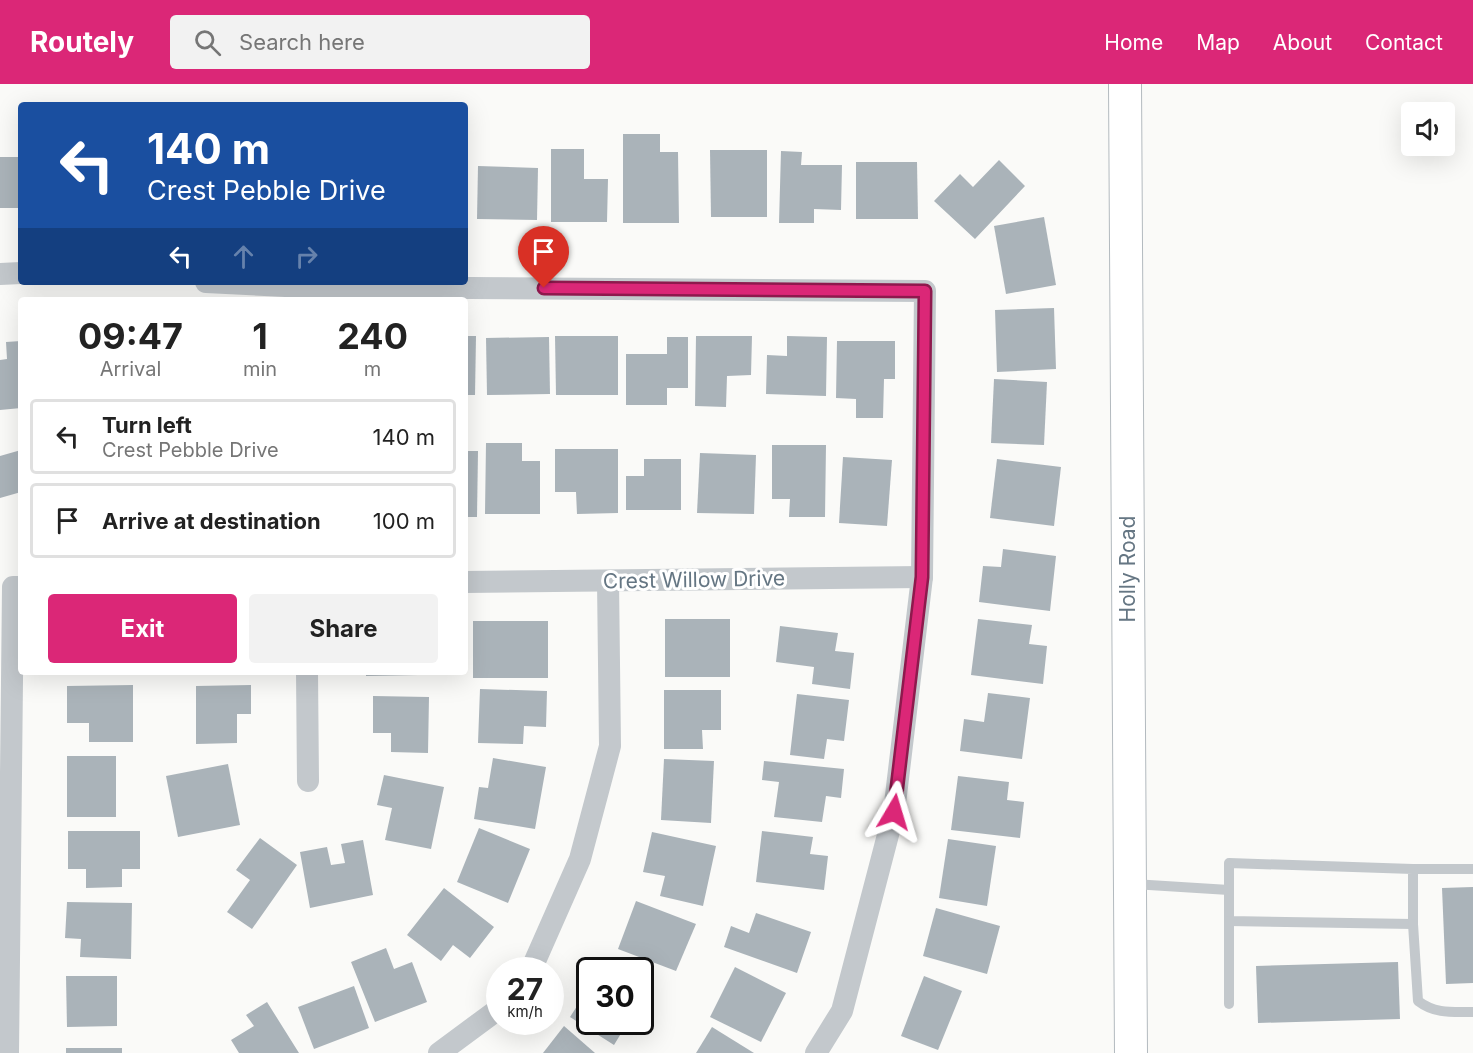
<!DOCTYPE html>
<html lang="en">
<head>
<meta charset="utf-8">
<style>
  body { margin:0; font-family:Inter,sans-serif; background:#f2f2f2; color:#222; height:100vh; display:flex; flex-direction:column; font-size:22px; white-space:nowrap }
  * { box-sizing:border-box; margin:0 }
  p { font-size:20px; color:#767676 }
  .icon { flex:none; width:33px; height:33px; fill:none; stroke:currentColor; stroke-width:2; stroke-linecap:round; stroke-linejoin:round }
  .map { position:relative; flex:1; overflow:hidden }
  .drawer { position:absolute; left:18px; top:213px; width:450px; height:378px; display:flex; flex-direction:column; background:#fff; border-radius:6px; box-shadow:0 6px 24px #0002 }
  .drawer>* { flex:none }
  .hud { position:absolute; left:18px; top:18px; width:450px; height:183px; border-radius:6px; box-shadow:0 6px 24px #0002; background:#1a4fa0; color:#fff; overflow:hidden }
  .buttons { position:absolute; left:1401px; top:18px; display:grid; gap:12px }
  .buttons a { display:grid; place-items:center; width:54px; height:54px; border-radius:6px; background:#fff; box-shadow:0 6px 24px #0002; font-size:30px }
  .speed { position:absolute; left:486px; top:873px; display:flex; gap:12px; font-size:30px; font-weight:700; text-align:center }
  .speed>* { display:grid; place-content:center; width:78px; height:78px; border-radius:50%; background:#fff; box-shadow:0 6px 24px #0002; line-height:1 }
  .speed small { font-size:15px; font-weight:400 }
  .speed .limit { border:3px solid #111; border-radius:9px; background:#fff; color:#111 }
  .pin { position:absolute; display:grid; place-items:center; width:51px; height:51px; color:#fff; margin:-62px -26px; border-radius:50% 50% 50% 0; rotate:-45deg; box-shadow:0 0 6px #0007 }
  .pin .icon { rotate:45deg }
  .me { position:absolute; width:66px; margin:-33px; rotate:7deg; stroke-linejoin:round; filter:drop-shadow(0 0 4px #0008) }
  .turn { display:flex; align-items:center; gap:21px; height:126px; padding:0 30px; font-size:27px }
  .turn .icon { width:78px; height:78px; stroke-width:2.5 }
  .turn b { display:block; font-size:42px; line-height:51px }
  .lanes { display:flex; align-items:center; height:57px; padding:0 30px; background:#0003; justify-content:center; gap:30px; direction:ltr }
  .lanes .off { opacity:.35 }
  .eta { display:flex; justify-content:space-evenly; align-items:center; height:102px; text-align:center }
  .eta b { font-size:36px; font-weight:700; line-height:42px }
  .button { display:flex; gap:12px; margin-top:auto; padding:12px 30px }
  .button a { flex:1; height:69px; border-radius:6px; background:#db2777; color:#fff; font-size:24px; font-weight:700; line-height:69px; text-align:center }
  .button a+a { background:#f2f2f2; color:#222 }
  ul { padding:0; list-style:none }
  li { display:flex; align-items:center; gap:18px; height:75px; margin:0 12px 9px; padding:0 18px; border:3px solid #e0e0e0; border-radius:6px }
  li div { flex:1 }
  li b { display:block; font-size:22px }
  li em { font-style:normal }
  header { display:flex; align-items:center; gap:36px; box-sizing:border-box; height:84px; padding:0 30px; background:#db2777; color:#fff }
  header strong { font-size:28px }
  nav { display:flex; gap:33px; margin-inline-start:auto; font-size:21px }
  .search { width:420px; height:54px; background:#f2f2f2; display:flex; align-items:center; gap:15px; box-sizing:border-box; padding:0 21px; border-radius:6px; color:#767676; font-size:22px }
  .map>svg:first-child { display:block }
</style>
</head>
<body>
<header>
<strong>Routely</strong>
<div class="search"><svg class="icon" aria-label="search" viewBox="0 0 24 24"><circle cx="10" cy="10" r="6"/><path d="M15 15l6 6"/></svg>Search here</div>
<nav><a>Home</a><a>Map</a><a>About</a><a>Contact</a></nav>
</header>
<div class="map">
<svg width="1473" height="969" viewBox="0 0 1473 969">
  <rect width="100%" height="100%" fill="#fafaf8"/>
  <g fill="#aab3b9">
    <polygon points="623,50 660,50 660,68 678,68 679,139 623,139"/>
    <polygon points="551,65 584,65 584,95 608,95 607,138 551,138"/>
    <polygon points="710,66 767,66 767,133 711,133"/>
    <polygon points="781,67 802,68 801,81 842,81 841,126 814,125 814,139 779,139"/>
    <rect x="0" y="73" width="21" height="51"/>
    <polygon points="999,76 1025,102 975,155 934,117 960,90 973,103"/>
    <polygon points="856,78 917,78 918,135 856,135"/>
    <polygon points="478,82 538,84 537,136 477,135"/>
    <polygon points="1044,133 1056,201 1006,210 994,142"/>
    <polygon points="1054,224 1056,285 997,288 995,226"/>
    <polygon points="465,252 476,252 475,311 465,311"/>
    <polygon points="555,252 618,252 618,311 556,311"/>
    <polygon points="696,252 752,252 751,291 727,292 726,323 695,322"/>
    <polygon points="787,252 827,253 826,312 766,310 767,271 787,272"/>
    <polygon points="549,253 550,310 487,311 486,254"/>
    <polygon points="667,253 688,253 688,304 667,304 667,321 626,321 626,270 667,270"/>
    <polygon points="21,257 21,324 0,326 0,276 7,275 6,258"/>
    <polygon points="837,257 895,257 895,295 884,295 883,334 856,334 856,315 836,314"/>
    <polygon points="994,295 1047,298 1044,361 991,359"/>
    <polygon points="486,359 522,359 522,377 540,377 540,430 485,430"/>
    <polygon points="772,361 826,361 825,433 789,433 790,415 772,415"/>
    <polygon points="555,365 618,365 618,429 577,430 576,408 555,408"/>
    <polygon points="21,366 21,408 0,414 0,372"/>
    <polygon points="465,367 478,367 477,433 465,433"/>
    <polygon points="700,369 756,371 754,430 697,429"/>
    <polygon points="843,373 892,376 887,442 839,439"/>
    <polygon points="644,375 681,375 681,426 626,426 626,392 644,392"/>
    <polygon points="997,375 1061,383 1054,442 990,434"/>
    <polygon points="1003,465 1056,472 1050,527 979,518 983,482 1001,483"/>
    <rect x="665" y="535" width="65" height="58"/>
    <polygon points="978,535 1032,541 1029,560 1047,562 1043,600 971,591"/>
    <rect x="473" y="537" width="75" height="57"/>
    <polygon points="780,542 838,549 835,567 854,569 850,605 812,600 814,583 776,578"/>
    <polygon points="366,588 418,588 418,591 366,592"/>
    <polygon points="133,601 133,658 89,658 89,639 67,639 67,602"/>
    <polygon points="251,601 251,630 237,630 237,659 196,660 196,602"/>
    <polygon points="480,605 547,607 546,643 524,642 523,660 478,659"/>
    <polygon points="664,606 721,606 721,646 702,646 703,665 664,665"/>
    <polygon points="988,609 1030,614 1022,675 960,667 964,635 984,638"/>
    <polygon points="797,610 849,616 844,657 827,655 824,675 790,671"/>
    <polygon points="373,612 429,613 428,669 391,668 391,649 373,649"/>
    <rect x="67" y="672" width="49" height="61"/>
    <polygon points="493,674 546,683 535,745 474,735 479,703 488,704"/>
    <polygon points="664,675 714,677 711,739 661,736"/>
    <polygon points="764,677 844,685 841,714 826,712 822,738 774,733 779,698 762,696"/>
    <polygon points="228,680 240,741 178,753 166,692"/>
    <polygon points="384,691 444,703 431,765 385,756 392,724 377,721"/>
    <polygon points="958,692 1009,698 1007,716 1024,718 1020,754 951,746"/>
    <polygon points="479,744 530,765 508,819 457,798"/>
    <polygon points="68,747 140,747 140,785 122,785 122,803 86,804 86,785 68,785"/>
    <polygon points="762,747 813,753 810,770 828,772 824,806 756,798"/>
    <polygon points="652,748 716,762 703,822 660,812 665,792 643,788"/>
    <polygon points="260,754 297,781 252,845 227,828 250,796 236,786"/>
    <polygon points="948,755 996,762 987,822 939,814"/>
    <polygon points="363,756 373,811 310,824 300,768 327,763 331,781 345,779 341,760"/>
    <polygon points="1473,803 1473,899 1446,900 1442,804"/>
    <polygon points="444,804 494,843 470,874 453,861 441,877 407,851"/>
    <polygon points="636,817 696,840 676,887 618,865"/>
    <polygon points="67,818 132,819 131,875 80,873 81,855 65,854"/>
    <polygon points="936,824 1000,842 987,890 923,872"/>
    <polygon points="756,829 811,848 797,889 724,863 731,842 749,849"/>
    <polygon points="386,864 394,885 412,878 427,918 375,938 351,878"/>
    <polygon points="1398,878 1400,935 1258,939 1256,882"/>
    <polygon points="735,883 786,909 761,958 710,933"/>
    <polygon points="66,892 117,892 117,942 67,943"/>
    <polygon points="924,892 962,907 938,966 901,952"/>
    <polygon points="354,902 369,944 314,965 298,923"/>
    <polygon points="590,902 590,938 628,938 614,961 570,933"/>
    <polygon points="267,918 299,969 239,969 231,956 254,942 246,931"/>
    <polygon points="564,942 595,969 543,969"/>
    <polygon points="712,943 754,969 696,969"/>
    <rect x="66" y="964" width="56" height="5"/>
  </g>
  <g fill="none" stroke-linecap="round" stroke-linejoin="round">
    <g stroke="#b3babf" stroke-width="34">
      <polyline id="secondary" points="1125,0 1131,969"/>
    </g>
    <g stroke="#c3c8cc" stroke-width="10">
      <polyline points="1413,785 1473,785"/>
      <polyline points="1133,800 1229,806 1229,779 1413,785 1413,840 1229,837 1229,806"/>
      <path d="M1413 840 1418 917C1435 930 1452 928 1473 928"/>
      <polyline points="1229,920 1229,837"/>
    </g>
    <g stroke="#c3c8cc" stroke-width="22">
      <polyline points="0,190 21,189"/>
      <polyline points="206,198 306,203 925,207 922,493 894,728 842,927 816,969"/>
      <polyline points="465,498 922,493"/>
      <polyline points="307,588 308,697"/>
      <polyline points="531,886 580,775 610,662 608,497"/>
      <polyline points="8,969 13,503 21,503"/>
      <polyline points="439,969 500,924"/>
    </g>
    <use href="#secondary" stroke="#fff" stroke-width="32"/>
  </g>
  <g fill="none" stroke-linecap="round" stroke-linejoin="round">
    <g stroke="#8e194d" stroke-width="15">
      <polyline id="route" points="544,204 925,207 922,493 894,728"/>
    </g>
    <use href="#route" stroke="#db2777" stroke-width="10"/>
  </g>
  <g text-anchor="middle" stroke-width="6" stroke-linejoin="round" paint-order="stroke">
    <g font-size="21" fill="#657683" stroke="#fff">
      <text transform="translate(1128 485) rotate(-90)" y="7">Holly Road</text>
      <text transform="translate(694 496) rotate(-1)" y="7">Crest Willow Drive</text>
    </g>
  </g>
</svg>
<div class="buttons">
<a><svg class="icon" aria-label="sound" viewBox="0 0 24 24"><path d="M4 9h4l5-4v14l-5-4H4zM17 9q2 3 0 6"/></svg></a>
</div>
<div class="speed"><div>27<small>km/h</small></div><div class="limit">30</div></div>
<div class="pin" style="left:544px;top:204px;background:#d93025"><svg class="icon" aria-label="arrive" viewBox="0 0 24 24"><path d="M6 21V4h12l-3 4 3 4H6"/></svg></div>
<svg class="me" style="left:894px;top:728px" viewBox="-20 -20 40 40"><path d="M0-17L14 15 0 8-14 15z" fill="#db2777" stroke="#fff" stroke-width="4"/></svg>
<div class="hud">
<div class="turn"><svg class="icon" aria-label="left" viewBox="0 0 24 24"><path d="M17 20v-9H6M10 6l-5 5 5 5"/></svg><div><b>140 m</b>Crest Pebble Drive</div></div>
<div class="lanes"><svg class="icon" aria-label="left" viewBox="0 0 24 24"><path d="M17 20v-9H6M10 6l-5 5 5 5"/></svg><svg class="icon off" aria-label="ahead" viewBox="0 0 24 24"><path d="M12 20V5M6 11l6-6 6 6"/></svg><svg class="icon off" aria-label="right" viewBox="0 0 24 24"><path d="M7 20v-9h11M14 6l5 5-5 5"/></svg></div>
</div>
<section class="drawer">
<div class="eta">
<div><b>09:47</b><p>Arrival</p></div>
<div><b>1</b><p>min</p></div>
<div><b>240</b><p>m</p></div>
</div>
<ul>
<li><svg class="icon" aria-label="left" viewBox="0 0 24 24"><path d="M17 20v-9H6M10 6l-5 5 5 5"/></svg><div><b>Turn left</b><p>Crest Pebble Drive</p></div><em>140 m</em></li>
<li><svg class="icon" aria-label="arrive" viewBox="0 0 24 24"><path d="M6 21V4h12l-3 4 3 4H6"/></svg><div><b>Arrive at destination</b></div><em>100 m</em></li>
</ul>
<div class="button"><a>Exit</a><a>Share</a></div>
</section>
</div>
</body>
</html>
